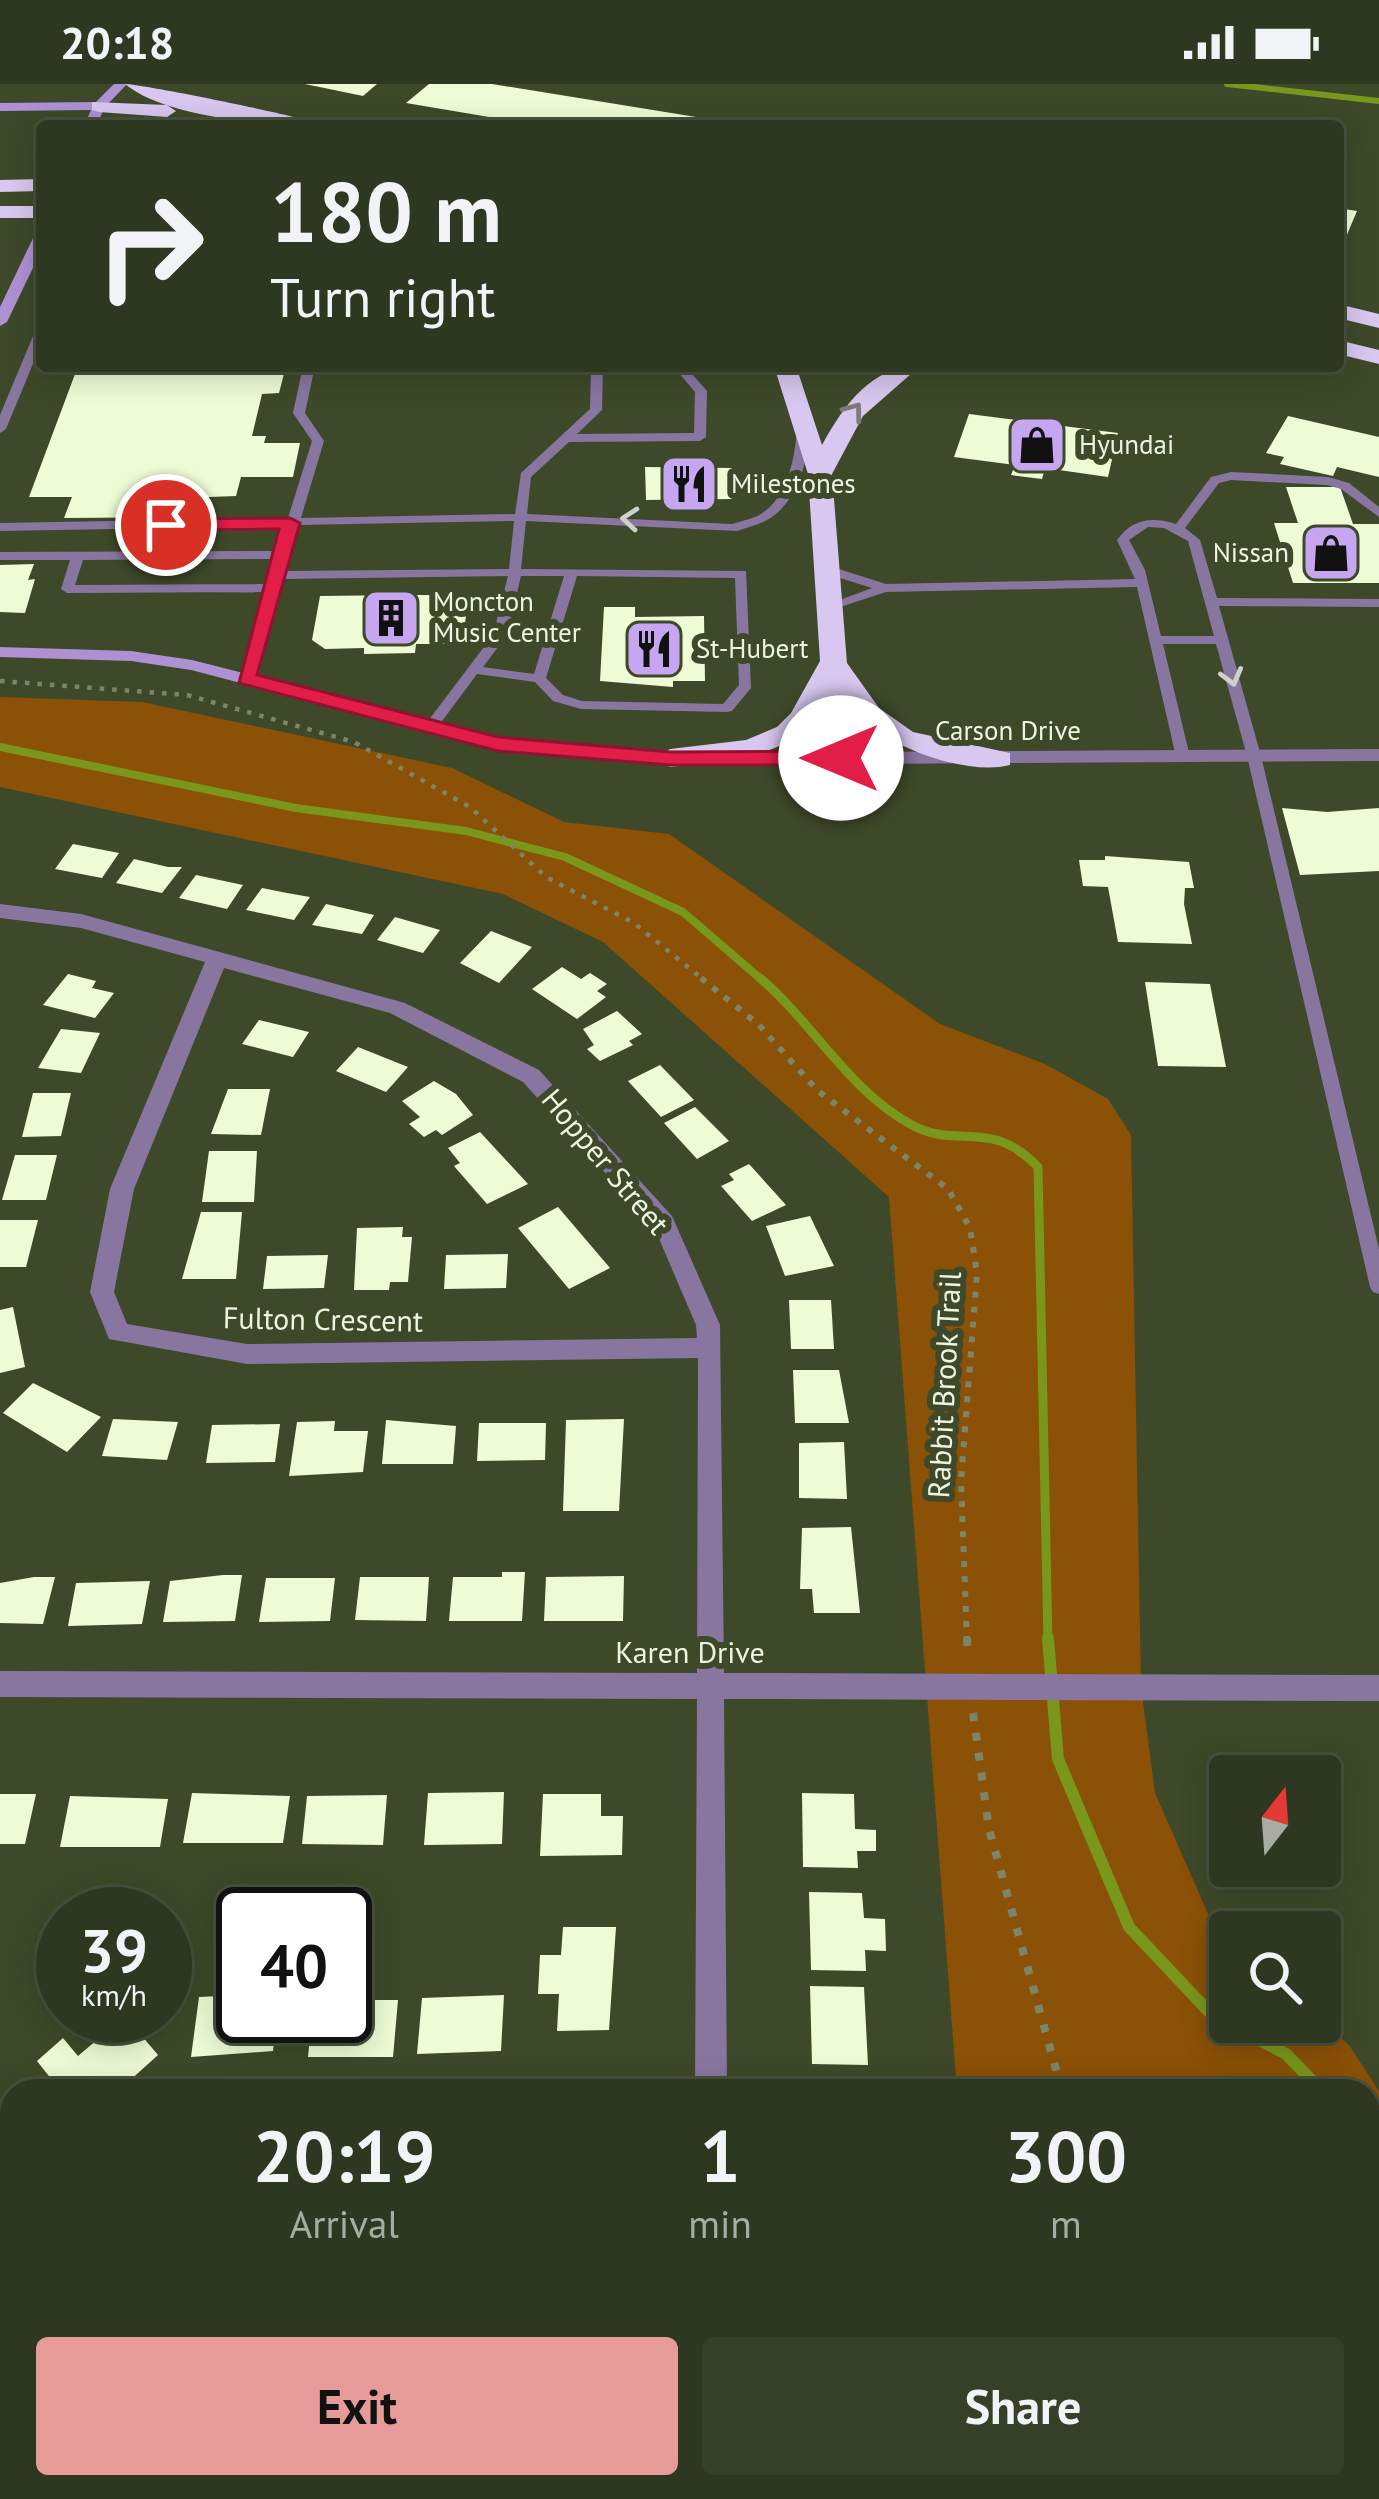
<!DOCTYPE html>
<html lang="en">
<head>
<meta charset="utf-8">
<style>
  body { margin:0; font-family:"PT Sans",sans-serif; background:#363f28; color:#f1f3f6; height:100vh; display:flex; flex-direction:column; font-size:45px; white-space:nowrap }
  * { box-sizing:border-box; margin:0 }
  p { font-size:39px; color:#a7aca4 }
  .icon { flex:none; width:66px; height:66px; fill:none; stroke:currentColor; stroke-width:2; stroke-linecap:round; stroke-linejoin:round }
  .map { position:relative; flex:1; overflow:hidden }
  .drawer { position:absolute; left:0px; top:1995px; width:1380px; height:420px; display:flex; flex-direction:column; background:#2e371f; border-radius:36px 36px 0 0; box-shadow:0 6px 30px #0003,0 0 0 3px #49513d }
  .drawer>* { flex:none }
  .banner { position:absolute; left:36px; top:36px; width:1308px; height:252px; border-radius:12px; box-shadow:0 6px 30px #0003,0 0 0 3px #49513d; background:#2e371f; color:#f1f3f6; overflow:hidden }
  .needle { width:78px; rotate:17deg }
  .fabs { position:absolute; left:1209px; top:1671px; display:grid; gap:24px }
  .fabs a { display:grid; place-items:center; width:132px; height:132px; border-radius:12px; background:#2e371f; box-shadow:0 6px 30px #0003,0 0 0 3px #49513d; font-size:60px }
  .speed { position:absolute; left:36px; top:1803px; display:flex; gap:24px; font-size:60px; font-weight:700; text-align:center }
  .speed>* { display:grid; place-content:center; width:156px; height:156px; border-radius:50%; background:#2e371f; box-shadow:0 6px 30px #0003,0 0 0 3px #49513d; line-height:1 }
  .speed small { font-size:30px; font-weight:400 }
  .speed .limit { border:6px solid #111; border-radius:18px; background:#fff; color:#111 }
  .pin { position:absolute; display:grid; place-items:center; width:102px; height:102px; color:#fff; margin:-51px; border:6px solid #fff; border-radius:50%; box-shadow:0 3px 12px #0007 }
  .me { position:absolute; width:132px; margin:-66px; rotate:270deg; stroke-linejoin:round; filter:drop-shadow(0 0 9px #0008) }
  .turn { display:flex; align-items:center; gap:42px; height:252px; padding:0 36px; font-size:54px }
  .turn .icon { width:156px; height:156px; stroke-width:2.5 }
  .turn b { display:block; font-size:84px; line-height:102px }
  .eta { display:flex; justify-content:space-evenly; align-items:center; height:204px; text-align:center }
  .eta b { font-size:72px; font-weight:600; line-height:84px }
  .action { display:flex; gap:24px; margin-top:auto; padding:24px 36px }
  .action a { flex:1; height:138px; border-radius:12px; background:#e69b98; color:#111; font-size:48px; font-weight:600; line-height:138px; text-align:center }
  .action a+a { background:#363f28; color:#f1f3f6 }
  .status { display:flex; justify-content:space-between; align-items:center; height:84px; padding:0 60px; background:#2e371f; direction:ltr }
  .status svg { height:33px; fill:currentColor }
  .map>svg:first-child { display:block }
</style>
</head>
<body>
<div class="status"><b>20:18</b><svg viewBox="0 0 49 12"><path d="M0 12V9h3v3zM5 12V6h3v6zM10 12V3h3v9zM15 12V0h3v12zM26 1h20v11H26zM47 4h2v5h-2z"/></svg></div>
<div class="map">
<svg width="1379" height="2415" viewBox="0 0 1379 2415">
  <rect width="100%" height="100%" fill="#3e4929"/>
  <polygon fill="#8b5106" points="0,613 142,618 452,684 564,738 669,750 940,940 1045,980 1108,1015 1131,1051 1141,1603 1155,1709 1216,1848 1230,1860 1230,1938 1320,1936 1349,1961 1379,2007 1379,2415 987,2415 986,2403 1368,2403 1368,2007 957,2007 889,1113 603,858 503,810 0,703"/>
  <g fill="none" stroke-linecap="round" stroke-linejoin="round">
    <polyline stroke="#78971b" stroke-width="6" points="1227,0 1379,17"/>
    <polyline stroke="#78971b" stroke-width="8" points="0,663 296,724 466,747 565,773 683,828 763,897"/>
    <path stroke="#78971b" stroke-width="9" d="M760 894C813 939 849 1007 912 1041 958 1066 990 1033 1038 1083L1048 1557"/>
    <g stroke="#78971b" stroke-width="12">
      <polyline points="1048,1554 1058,1675 1129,1843 1211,1930 1286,1970 1322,2007"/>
      <polyline points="1368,2107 1379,2133"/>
    </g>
  </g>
  <g fill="#eefcd5">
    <polygon points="305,0 377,0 363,12"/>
    <polygon points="429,0 492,0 696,33 688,42 543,42 406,19"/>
    <polygon points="1338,124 1357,127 1338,172"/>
    <polygon points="78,282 286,282 279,309 262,310 252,352 266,352 264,359 300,359 293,393 241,393 236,412 209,413 203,433 64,434 72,413 29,413"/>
    <polygon points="969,330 1118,349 1108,393 1045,384 1042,395 1011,391 1015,381 954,373"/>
    <polygon points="1288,332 1379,353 1379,393 1337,383 1333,392 1280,380 1284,373 1266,369"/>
    <polygon points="645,383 732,384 733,415 646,416"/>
    <polygon points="1286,403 1340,403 1353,440 1379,440 1379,499 1293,499 1274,439 1298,439"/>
    <polygon points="34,480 28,496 35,495 25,529 0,528 0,481"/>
    <polygon points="404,511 468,511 463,560 416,560 415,569 364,570 364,564 325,565 312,556 320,512"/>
    <polygon points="604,523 635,523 635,533 704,532 705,597 673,597 673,603 600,597"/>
    <polygon points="1282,724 1327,728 1379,724 1379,787 1300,791"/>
    <polygon points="73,760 119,769 102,794 55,785"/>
    <polygon points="1105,772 1189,778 1194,804 1185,804 1184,820 1192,860 1118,858 1108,803 1083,802 1079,776 1105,776"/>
    <polygon points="134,775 168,783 182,783 162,809 116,799"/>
    <polygon points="196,791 243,801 227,825 179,814"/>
    <polygon points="262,804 287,809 310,813 294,836 246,826"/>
    <polygon points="326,820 374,831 362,850 312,841"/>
    <polygon points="395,833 440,846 423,869 377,856"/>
    <polygon points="491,847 532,863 499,899 460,879"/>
    <polygon points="562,883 581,895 590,889 607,900 597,907 606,913 577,935 532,905"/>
    <polygon points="68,890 96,897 92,904 114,909 95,934 43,921"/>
    <polygon points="1145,898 1210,900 1226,983 1158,982"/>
    <polygon points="617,927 642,950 629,957 633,961 600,977 587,965 594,961 583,945"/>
    <polygon points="259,936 309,948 293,973 242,960"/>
    <polygon points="61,945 100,949 81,989 38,984"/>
    <polygon points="358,963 408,983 386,1008 336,987"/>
    <polygon points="660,981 694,1016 661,1033 628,997"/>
    <polygon points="434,997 456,1010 473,1031 442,1051 436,1046 424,1053 409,1040 420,1033 402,1017"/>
    <polygon points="228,1005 270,1005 261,1051 211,1050"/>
    <polygon points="33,1009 71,1009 61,1052 22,1053"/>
    <polygon points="695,1023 729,1057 697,1075 664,1039"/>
    <polygon points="480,1048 528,1100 487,1120 454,1082 460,1079 448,1064"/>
    <polygon points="209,1067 257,1067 254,1118 202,1118"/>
    <polygon points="15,1071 57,1071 46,1116 2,1116"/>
    <polygon points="749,1080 786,1121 752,1137 721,1102 734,1096 729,1090"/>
    <polygon points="558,1123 610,1184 569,1205 518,1144"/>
    <polygon points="201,1128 242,1128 236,1195 182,1195"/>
    <polygon points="810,1132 834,1182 785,1192 766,1142"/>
    <polygon points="0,1136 38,1136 26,1183 0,1183"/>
    <polygon points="403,1143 402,1153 412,1153 408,1198 390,1198 389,1206 354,1206 357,1144"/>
    <polygon points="508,1170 506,1204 444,1205 446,1171"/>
    <polygon points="328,1171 324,1204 263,1205 267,1172"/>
    <polygon points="789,1216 831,1216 834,1265 791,1265"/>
    <polygon points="13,1223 25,1283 0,1289 0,1226"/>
    <polygon points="793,1286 839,1286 849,1339 795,1339"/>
    <polygon points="33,1299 101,1333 67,1368 3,1329"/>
    <polygon points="113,1335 178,1338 167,1376 102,1372"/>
    <polygon points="624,1335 619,1427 563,1427 566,1336"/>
    <polygon points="386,1336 456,1342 453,1380 382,1380"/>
    <polygon points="335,1337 334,1347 368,1347 363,1388 289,1392 297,1338"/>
    <polygon points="479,1339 546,1339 545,1376 477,1377"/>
    <polygon points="280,1340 275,1378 206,1379 212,1341"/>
    <polygon points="844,1358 847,1415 799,1414 799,1359"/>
    <polygon points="851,1443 860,1529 814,1529 812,1505 800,1505 802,1444"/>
    <polygon points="502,1488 525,1488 522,1537 449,1537 453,1493 502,1493"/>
    <polygon points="223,1491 242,1491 235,1537 163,1538 170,1497"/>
    <polygon points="624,1492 623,1537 544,1537 546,1493"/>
    <polygon points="34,1493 55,1493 43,1540 0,1539 0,1499"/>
    <polygon points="360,1493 429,1493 426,1537 355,1536"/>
    <polygon points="266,1494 335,1494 330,1537 259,1538"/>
    <polygon points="150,1497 142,1540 68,1542 76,1499"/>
    <polygon points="504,1708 502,1760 424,1761 428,1709"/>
    <polygon points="192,1709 290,1712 283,1759 183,1759"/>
    <polygon points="802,1709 854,1710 855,1745 876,1746 876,1767 857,1767 858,1784 803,1783"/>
    <polygon points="0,1710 36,1710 25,1760 0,1760"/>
    <polygon points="543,1710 601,1710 601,1732 623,1732 622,1771 540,1772"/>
    <polygon points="387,1711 383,1761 302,1760 307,1712"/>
    <polygon points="70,1712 168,1715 160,1763 60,1763"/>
    <polygon points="809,1808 862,1809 864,1834 885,1835 886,1867 865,1866 866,1887 811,1886"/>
    <polygon points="563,1843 616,1843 609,1946 557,1947 559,1910 538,1910 540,1871 561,1871"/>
    <polygon points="810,1902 864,1903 868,1981 812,1980"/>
    <polygon points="243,1911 243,1932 277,1932 273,1967 191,1973 199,1913"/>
    <polygon points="504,1911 501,1967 417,1970 422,1914"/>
    <polygon points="345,1916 398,1916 393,1973 308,1973 312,1932 345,1932"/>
    <polygon points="125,1932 158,1971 127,1999 133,2007 39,2007 52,1996 37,1977 63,1954 78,1972"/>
    <polygon points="7,2081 12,2082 12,2181 0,2178 0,2099"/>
    <polygon points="12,2218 11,2315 0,2317 0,2220"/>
    <rect x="274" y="2403" width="65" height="12"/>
    <polygon points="528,2403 595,2403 594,2415 527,2415"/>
    <polygon points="825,2403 884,2403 885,2415 825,2415"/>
  </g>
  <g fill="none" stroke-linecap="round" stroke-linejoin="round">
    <polyline stroke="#7b856a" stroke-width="4.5" stroke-dasharray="4.5 8" stroke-linecap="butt" points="0,597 187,611 354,658 470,723 546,793 634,839 705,897"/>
    <polyline stroke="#7b856a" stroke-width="6" stroke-dasharray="6 9" stroke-linecap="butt" points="701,894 759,941 818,1007 948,1105 970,1144 977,1190 961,1396 967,1557"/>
    <g stroke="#7b856a" stroke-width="8" stroke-dasharray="8 12" stroke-linecap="butt">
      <polyline points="967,1554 968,1574"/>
      <polyline points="973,1629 989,1745 1062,2007"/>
      <polyline points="1368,2388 1379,2397"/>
    </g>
    <g fill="#8876a0" fill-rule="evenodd">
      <polygon points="42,242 42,258 6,345 0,349 0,331 36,245"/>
      <path d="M303 282H315L305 329 324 357 301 434 515 430 521 389 590 325 591 282H603L602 326 577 350 694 349 695 308 673 282H685L707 307 706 353 700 357 569 358 531 393 527 430 732 440C741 437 753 435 761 430 788 413 794 376 797 347L807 345C811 375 796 422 765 437 757 441 746 444 737 447L526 437 521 485 746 487 751 604 732 627 727 628 581 625 553 617 535 598 477 590 434 648 429 649 422 645 493 551 508 492 283 495 253 594 246 598 239 594 266 508 67 509 61 505 70 476H0V468L278 467 286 442 0 447V439L288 434 312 357 293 329ZM514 437 509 485 285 487 299 441ZM276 475 268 500 75 501 83 476ZM521 492H564L534 590 483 583 507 551ZM577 492 735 494 739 601 723 620 582 617 563 611 546 594Z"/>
      <path d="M1231 388 1328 393 1349 399 1379 423V433L1341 405 1327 401 1231 396 1219 399 1185 444 1200 456 1217 514 1379 515V523L1219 522 1261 672 1379 1165V1210L1373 1208 1370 1203 1247 672 1216 560H1163L1190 673 1183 677 1176 673 1137 503 886 508 828 527 821 523 872 504 821 488V482L826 481 886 500 1135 495 1117 456C1132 435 1151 432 1176 440L1211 393ZM1148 443 1164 444 1188 457 1214 552H1161L1145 486 1129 456Z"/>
    </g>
    <g fill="#8876a0" fill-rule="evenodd">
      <polygon points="1379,665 1379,677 841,680 832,674 841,668"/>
      <path d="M0 820 81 830 405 919 539 986 672 1132 720 1241 724 1589 1379 1591V1617L724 1615 727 2007H695L697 1615 0 1613V1587L697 1589 698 1274 247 1280 109 1255 90 1208 110 1105 205 878 81 844 0 834ZM224 884 390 929 523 998 654 1143 696 1241 697 1254 247 1260 127 1240 114 1208 134 1105Z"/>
      <rect x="114" y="2403" width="36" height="12"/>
      <polygon points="687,2403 723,2403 722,2415 686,2415"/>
    </g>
    <g fill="#ae91d3" fill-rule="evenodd">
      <polygon points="114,0 127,0 105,23 96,42 84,42 91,26 0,27 0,19 96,18"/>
      <polygon points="42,146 42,165 7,238 0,242 0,223 35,150"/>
      <polygon points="0,563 131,567 192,576 498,654 670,668 841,668 850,674 841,680 670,680 498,666 191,586 131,577 0,573"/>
    </g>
    <g fill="#d8c7f0" fill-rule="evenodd">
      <path d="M125 0C142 0 315 35 325 42 271 42 166 34 125 0Z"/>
      <polygon points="92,18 167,21 176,27 167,33 99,28 92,26"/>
      <polygon points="42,95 42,107 0,108 0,96"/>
      <rect x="0" y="122" width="42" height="12"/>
      <polygon points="1338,220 1379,230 1379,244 1338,234"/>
      <polygon points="1338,256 1379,266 1379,280 1338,270"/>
      <path d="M774 282H796L822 361C845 320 871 282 920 282L863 332 832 390 847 579 879 624 913 648 1010 669V681C965 693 879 660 851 625L855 674 841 683 831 680 823 622C790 677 728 676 670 683L656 674 670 665 746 656 777 643 791 629 820 577 808 390Z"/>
    </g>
  </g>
  <defs><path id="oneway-chevron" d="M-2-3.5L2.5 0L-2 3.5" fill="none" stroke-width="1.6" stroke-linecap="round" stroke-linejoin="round" transform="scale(3)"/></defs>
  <use stroke="#7c7b79" href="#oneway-chevron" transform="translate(854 327) rotate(-53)"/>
  <g stroke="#cfcfce">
    <use href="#oneway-chevron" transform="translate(630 435) rotate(-175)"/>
    <use href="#oneway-chevron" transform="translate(1232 593) rotate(75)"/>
  </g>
  <polygon fill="#e11d48" stroke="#92132f" stroke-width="3" points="290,434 300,439 257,591 498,653 670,668 841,667 852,674 841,681 670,681 498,667 239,599 279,445 166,446 156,441 166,435"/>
  <defs>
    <g id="shop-square" transform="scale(3)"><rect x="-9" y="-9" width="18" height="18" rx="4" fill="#c6a6f0" stroke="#3e4929"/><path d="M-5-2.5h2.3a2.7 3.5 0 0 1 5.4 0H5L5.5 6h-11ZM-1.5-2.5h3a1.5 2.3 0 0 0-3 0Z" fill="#111"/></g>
    <g id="restaurant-square" transform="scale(3)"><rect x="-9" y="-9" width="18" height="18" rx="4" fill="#c6a6f0" stroke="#3e4929"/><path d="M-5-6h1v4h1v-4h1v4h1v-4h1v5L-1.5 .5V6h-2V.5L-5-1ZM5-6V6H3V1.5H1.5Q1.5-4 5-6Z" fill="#111"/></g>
    <g id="building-square" transform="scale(3)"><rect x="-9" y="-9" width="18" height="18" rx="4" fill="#c6a6f0" stroke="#3e4929"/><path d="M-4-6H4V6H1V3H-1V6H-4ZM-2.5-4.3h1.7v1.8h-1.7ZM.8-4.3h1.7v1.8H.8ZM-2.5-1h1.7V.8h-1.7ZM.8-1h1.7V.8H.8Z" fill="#111"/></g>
  </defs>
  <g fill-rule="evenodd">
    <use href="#shop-square" x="1037" y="361"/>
    <use href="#restaurant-square" x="689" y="400"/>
    <use href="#shop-square" x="1331" y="469"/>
    <use href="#building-square" x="391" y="534"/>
    <use href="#restaurant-square" x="654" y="565"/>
  </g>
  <g text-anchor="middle" stroke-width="12" stroke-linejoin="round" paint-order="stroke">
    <g font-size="27" fill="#edf5e2" stroke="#3e4929" text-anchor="start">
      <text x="1079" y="370">Hyundai</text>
      <text x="731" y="409">Milestones</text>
      <text x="1289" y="478" text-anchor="end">Nissan</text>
      <text x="433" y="527">Moncton<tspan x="433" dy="31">Music Center</tspan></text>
      <text x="696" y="574">St-Hubert</text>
    </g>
    <g font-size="27" fill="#edf5e2" stroke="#3e4929">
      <text x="1008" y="656">Carson Drive</text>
    </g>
    <g font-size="30" fill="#edf5e2" stroke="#3e4929">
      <text transform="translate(605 1078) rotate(50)" y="10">Hopper Street</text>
      <text transform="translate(323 1236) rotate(1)" y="10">Fulton Crescent</text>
      <text transform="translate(945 1301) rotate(-87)" y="10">Rabbit Brook Trail</text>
      <text x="690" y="1579">Karen Drive</text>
    </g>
  </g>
</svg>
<div class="fabs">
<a><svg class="needle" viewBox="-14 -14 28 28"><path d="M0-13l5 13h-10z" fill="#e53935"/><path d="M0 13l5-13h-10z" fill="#a7aca4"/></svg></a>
<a><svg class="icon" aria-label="search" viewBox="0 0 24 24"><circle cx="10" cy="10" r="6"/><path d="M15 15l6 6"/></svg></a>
</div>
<div class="speed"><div>39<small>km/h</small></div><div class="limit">40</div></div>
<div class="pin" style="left:166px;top:441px;background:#d93025"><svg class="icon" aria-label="arrive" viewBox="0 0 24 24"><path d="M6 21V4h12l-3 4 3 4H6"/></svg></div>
<svg class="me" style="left:841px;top:674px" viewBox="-20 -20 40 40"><circle r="19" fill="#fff"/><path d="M0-13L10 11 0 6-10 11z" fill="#e11d48"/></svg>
<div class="banner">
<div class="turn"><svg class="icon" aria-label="right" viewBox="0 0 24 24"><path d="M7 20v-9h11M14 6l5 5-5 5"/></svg><div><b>180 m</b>Turn right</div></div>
</div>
<section class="drawer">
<div class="eta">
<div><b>20:19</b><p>Arrival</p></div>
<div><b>1</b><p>min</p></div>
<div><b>300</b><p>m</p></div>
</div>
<div class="action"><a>Exit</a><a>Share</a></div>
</section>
</div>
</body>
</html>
